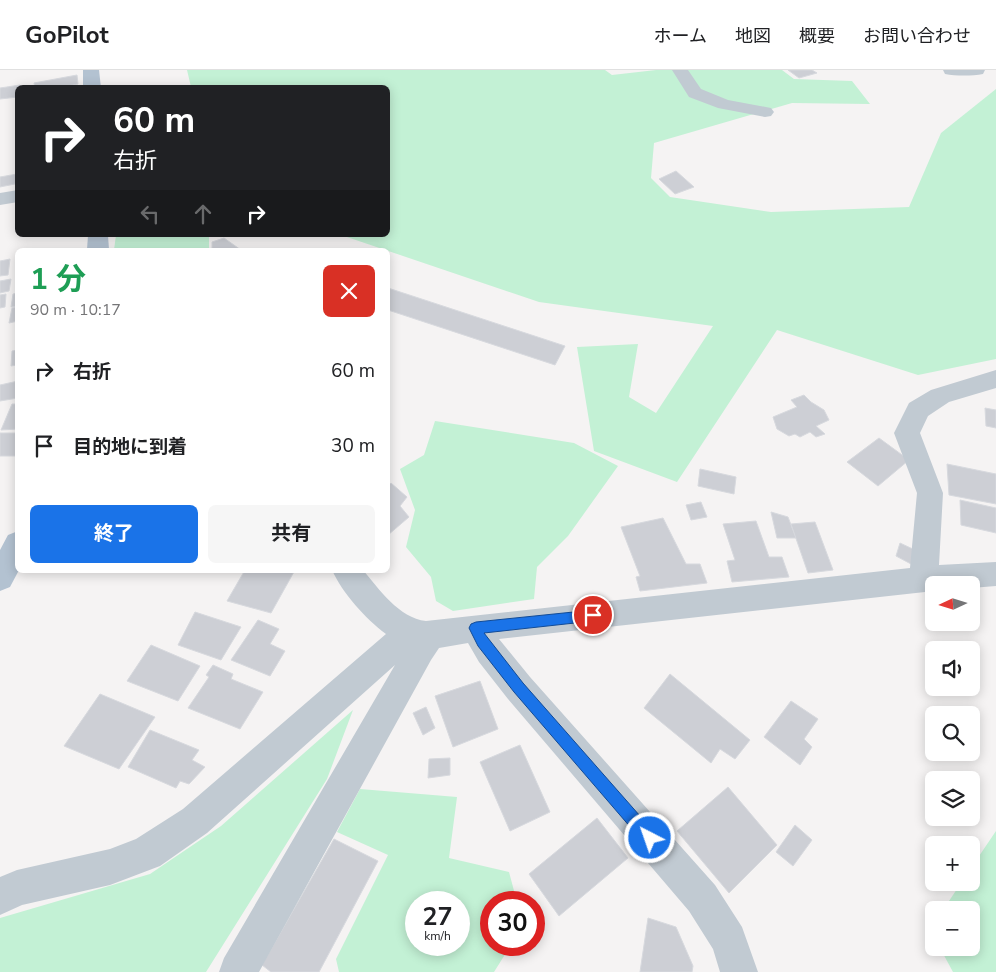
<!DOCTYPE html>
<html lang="ja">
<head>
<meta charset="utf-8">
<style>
  body { margin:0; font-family:"Nunito Sans","Noto Sans JP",sans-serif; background:#f6f6f6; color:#202124; height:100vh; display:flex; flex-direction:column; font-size:19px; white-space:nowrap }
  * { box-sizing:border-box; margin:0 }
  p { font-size:16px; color:#757577 }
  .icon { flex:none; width:28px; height:28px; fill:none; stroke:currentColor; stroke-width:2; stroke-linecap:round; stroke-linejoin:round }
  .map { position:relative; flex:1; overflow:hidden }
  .details { position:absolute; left:15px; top:178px; width:375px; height:325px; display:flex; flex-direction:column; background:#fff; border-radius:8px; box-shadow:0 2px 12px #0003 }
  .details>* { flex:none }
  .banner { position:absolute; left:15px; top:15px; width:375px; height:152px; border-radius:8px; box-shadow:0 2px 12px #0003; background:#202124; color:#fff; overflow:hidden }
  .needle { width:32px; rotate:266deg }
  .fabs { position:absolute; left:925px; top:506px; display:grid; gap:10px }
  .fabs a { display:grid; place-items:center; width:55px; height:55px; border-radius:8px; background:#fff; box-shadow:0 2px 12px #0003; font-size:25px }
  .speed { position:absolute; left:405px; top:821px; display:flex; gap:10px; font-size:25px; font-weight:700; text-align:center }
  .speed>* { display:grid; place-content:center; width:65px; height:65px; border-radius:50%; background:#fff; box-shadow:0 2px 12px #0003; line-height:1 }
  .speed small { font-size:12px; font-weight:400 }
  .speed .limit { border:8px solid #d22; background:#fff; color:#111 }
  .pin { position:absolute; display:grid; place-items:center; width:42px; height:42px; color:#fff; margin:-21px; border:2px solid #fff; border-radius:50%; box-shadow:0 1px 5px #0007 }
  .me { position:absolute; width:55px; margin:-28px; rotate:319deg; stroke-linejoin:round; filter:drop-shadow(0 0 4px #0008) }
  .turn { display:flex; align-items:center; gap:18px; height:105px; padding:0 15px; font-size:22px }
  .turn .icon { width:65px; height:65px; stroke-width:2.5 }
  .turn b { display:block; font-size:35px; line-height:42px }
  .lanes { display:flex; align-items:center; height:48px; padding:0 15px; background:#0003; justify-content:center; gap:25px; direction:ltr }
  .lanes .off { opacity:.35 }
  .round { display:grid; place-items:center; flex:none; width:52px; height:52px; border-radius:8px; background:#f6f6f6 }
  .overview { display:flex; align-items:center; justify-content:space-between; height:85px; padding:0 15px }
  h1 { font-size:30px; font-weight:700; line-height:38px; color:#1e9e55 }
  .button { display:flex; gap:10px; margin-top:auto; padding:10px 15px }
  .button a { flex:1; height:58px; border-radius:8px; background:#1a73e8; color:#fff; font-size:20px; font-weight:700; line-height:58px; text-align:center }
  .button a+a { background:#f6f6f6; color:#202124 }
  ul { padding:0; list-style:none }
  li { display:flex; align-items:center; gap:15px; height:75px; padding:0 15px }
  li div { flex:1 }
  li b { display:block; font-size:19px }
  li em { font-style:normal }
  header { display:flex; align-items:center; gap:30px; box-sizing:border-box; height:70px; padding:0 25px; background:#fff; border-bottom:1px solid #e0e0e0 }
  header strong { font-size:24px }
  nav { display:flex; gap:28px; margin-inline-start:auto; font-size:18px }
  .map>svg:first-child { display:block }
</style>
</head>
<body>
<header>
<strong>GoPilot</strong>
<nav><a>ホーム</a><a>地図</a><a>概要</a><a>お問い合わせ</a></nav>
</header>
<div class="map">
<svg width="996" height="902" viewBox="0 0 996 902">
  <rect width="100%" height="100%" fill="#f5f3f3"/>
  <g fill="#c3f1d5" fill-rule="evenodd">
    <polygon points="187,0 605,0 612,5 656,0 782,0 794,9 852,11 870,34 792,33 654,73 651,108 670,127 771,142 909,137 941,63 996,19 996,289 918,305 777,260 677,412 594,381 577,277 638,274 629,327 656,343 713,256 539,232 341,165 388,165 388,18 191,17"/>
    <polygon points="116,165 209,165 209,180 114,180"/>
    <polygon points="435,351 574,373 618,396 568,466 537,497 534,529 453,541 436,531 431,507 406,477 415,440 400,399 424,385"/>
    <polygon points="353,640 327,709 206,902 0,902 0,848 150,804 221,756"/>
    <path d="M360 719 457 727 449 788 509 802 517 832H491V875H511L494 902H339L336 889 388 785 337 762ZM416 832H459V875H416Z"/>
    <polygon points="996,761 996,902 953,902 940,878 971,878 971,840 943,840 961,813 971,812 971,798"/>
  </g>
  <g fill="#cdcfd5" stroke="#d7d9de">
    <polygon points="788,0 812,0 817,3 799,8"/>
    <polygon points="77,5 78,14 56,18 35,18 34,13"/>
    <polygon points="20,15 20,18 18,18 18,27 0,29 0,18"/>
    <polygon points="676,101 694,117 675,124 659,109"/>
    <polygon points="17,104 15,114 0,117 0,107"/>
    <polygon points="224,168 241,180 212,180 212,172"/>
    <polygon points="10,189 8,205 0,206 0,191"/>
    <polygon points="11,209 9,221 0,223 0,211"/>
    <polygon points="388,218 565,276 555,295 388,240"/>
    <polygon points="18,223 18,236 11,237 13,224"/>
    <polygon points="6,224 5,237 0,238 0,225"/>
    <polygon points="18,237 18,251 9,253 12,238"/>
    <polygon points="18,280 18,302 16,303 17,295 11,296 12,281"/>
    <polygon points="18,311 18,328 0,331 0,315"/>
    <polygon points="804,325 811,332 824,340 829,350 816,356 825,364 816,367 810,362 800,367 795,364 789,366 777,359 773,347 797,337 791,330"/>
    <polygon points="12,334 18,334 18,359 1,360"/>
    <polygon points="985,338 996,340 996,358 986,356"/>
    <rect x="0" y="363" width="18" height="23"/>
    <polygon points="879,368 909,390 878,416 847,392"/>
    <polygon points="947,394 996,404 996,434 949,425"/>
    <polygon points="700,399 736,407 734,424 698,416"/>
    <polygon points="391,413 407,427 400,436 409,447 388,465 388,416"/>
    <polygon points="960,430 996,438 996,463 961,455"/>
    <polygon points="701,432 707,447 691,450 686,435"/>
    <polygon points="771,442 788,447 796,468 777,468"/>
    <polygon points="663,448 686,494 700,494 707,513 640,521 636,507 640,506 621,457"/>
    <polygon points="756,451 769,487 782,487 789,507 732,512 727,491 735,490 723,454"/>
    <polygon points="815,452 833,500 808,503 791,454"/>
    <polygon points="900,473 917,481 911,494 896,486"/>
    <polygon points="245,500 295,500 271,543 227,531"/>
    <polygon points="195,542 241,557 221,590 178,575"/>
    <polygon points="258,550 279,559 270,574 285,581 270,606 231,590"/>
    <polygon points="151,575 200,596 178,631 127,611"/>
    <polygon points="213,595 233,604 231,609 263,622 240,659 188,638 209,607 206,605"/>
    <polygon points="670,604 750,670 735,689 720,679 711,693 644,638"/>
    <polygon points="480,611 498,659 453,677 435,626"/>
    <polygon points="100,624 155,647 119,699 64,676"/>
    <polygon points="791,631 818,649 804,669 812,677 800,695 764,667"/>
    <polygon points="426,637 435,658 423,665 413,643"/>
    <polygon points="150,660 199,680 192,690 205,697 189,714 180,711 176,718 128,697"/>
    <polygon points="520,675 550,742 510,761 480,692"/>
    <polygon points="450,688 450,705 428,708 429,689"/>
    <polygon points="728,717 777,775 729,823 677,761"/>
    <polygon points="597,748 628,788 559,846 529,804"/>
    <polygon points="795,755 812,770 793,796 776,782"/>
    <polygon points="334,769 378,791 319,902 271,902 262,895"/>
    <polygon points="648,848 676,857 693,896 692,902 640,902"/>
  </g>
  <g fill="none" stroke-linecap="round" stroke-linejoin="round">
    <g fill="#c1cad2" fill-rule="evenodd">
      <polygon points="672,0 688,0 701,19 728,30 771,38 774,42 771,46 765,47 718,38 689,27"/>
      <path d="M943 0H985L983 4C972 6 956 6 945 4Z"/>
      <polygon points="18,120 18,132 0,135 0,123"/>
      <path d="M996 300V318L949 332 928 346 920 363 943 423 939 495 996 492V516L971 518V515H934V521L499 569 530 607 715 815 742 857 758 902H720L713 879 689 841 508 629 479 592 468 573 439 578 431 590 259 902H219L224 888 395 595 207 763 160 796 110 815 22 835 0 845V807L17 800 110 779 136 769 183 739 386 564C365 548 343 524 332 500H363C379 519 399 548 426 551L910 498 917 423 894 363 909 333 931 320Z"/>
    </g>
    <g fill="#b3c2d1" fill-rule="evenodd">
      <polygon points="83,0 99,0 101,18 83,18"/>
      <polygon points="88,165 108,165 109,180 87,180"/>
      <polygon points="18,461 19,500 10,517 0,521 0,480 8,465"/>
    </g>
  </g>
  <polygon fill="#1a73e8" stroke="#114b97" points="593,540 597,541 599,545 597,549 593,551 484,563 523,613 655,763 657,768 655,773 650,775 644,773 514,622 478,576 469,558 471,554 476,552"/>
</svg>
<div class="fabs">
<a><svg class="needle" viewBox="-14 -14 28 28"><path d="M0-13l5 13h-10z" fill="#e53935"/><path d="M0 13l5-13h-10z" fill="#757577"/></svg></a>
<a><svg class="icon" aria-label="sound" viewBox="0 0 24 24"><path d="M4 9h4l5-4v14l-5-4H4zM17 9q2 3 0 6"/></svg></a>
<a><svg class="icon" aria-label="search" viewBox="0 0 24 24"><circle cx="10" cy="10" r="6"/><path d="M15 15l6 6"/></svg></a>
<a><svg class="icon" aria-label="layers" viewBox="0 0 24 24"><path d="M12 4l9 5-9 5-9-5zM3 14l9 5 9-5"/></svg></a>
<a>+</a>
<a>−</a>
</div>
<div class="speed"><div>27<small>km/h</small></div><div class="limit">30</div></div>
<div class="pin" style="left:593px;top:545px;background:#d93025"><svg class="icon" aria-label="arrive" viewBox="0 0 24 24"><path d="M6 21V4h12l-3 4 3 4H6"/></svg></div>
<svg class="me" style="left:650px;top:768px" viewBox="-20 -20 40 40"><circle r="17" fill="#1a73e8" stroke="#fff" stroke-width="3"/><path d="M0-11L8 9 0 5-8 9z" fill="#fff"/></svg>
<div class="banner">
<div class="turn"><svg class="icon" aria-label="right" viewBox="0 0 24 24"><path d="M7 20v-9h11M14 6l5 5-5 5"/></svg><div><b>60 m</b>右折</div></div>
<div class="lanes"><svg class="icon off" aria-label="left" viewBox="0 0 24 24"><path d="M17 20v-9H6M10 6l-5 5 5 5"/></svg><svg class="icon off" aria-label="ahead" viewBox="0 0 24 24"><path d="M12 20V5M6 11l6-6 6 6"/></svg><svg class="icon" aria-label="right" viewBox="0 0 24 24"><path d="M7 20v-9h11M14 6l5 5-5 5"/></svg></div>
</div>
<section class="details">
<div class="overview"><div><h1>1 分</h1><p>90 m · 10:17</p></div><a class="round" style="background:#d93025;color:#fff"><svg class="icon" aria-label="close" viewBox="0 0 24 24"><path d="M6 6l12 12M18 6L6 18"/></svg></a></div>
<ul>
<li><svg class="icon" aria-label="right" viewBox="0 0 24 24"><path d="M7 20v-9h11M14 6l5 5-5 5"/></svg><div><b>右折</b></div><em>60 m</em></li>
<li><svg class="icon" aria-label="arrive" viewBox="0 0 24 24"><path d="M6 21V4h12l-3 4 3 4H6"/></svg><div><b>目的地に到着</b></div><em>30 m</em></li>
</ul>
<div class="button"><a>終了</a><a>共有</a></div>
</section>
</div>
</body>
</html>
